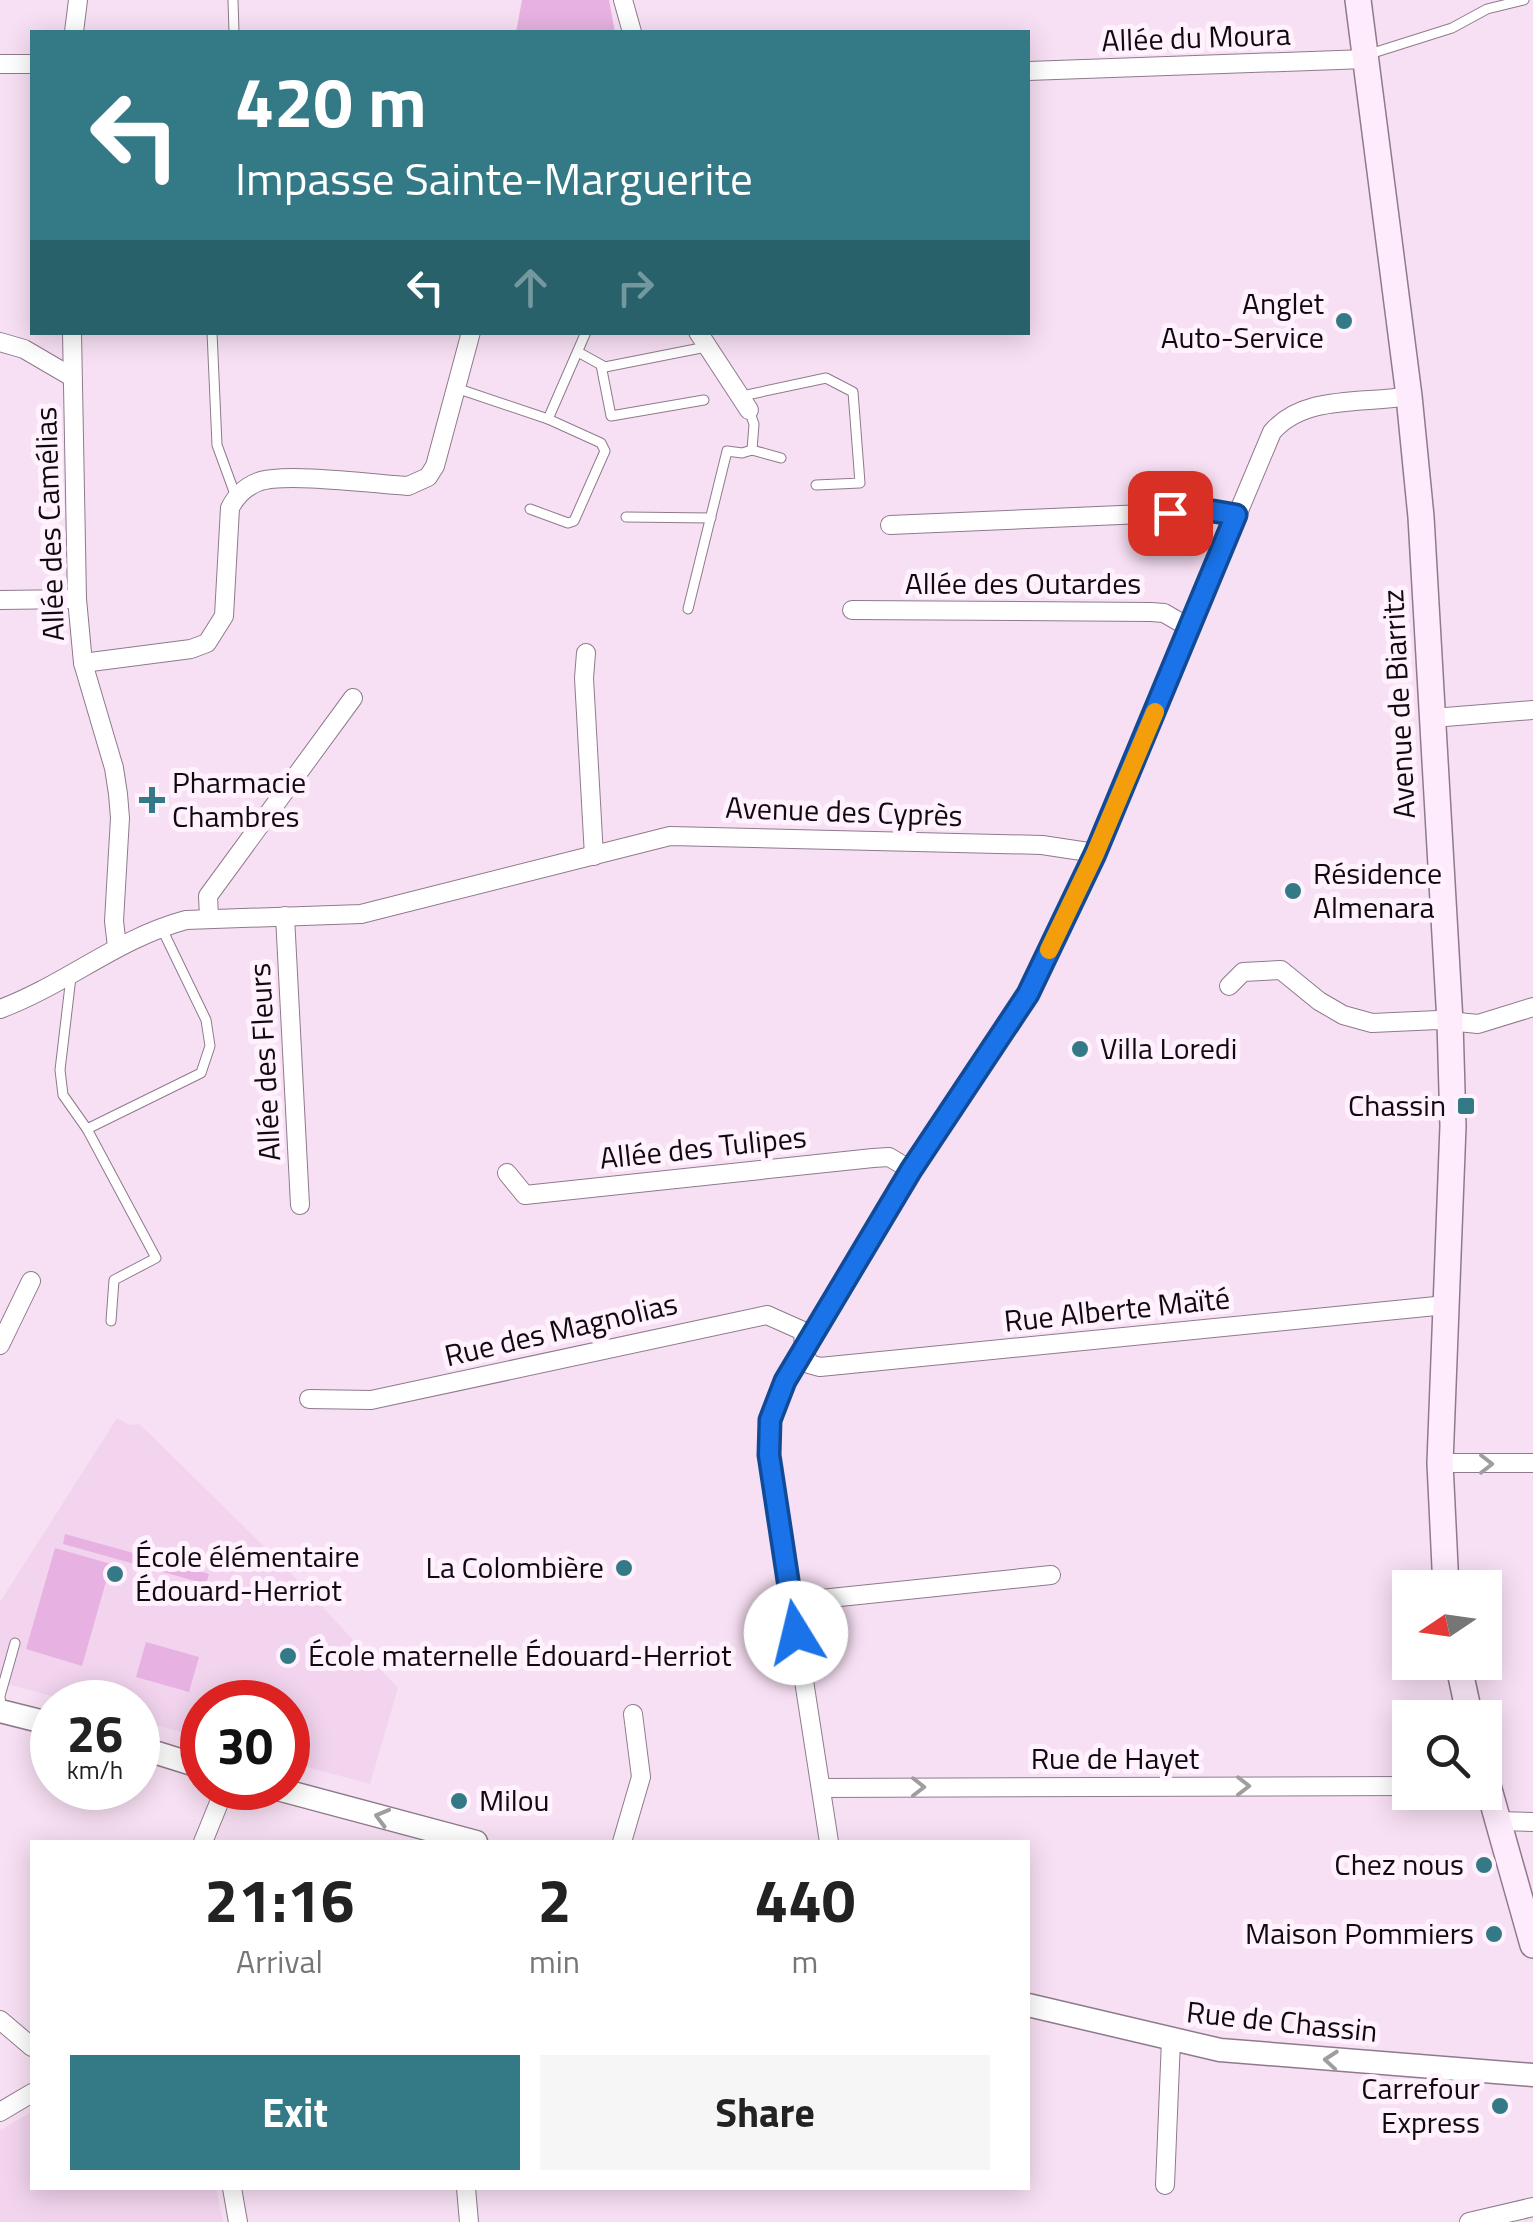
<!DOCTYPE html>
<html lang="en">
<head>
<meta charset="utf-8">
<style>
  body { margin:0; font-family:"Titillium Web",sans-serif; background:#f6f6f6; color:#222; height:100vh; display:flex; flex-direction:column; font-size:38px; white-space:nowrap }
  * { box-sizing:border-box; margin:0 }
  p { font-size:32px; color:#767676 }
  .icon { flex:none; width:55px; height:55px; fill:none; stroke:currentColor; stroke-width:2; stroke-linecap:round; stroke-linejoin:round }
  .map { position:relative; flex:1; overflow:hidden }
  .sheet { position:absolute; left:30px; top:1840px; width:1000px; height:350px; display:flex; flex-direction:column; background:#fff; border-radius:0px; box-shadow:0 5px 25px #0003 }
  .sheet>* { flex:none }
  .hud { position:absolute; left:30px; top:30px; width:1000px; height:305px; border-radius:0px; box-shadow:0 5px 25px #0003; background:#347a86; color:#fff; overflow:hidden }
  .needle { width:65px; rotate:257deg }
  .buttons { position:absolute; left:1392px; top:1570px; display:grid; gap:20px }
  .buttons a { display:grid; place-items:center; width:110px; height:110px; border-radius:0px; background:#fff; box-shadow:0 5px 25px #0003; font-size:50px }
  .speed { position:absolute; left:30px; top:1680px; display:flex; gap:20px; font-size:50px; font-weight:700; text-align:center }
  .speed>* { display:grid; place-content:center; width:130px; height:130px; border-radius:50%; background:#fff; box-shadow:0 5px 25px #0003; line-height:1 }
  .speed small { font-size:25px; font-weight:400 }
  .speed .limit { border:15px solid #d22; background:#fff; color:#111 }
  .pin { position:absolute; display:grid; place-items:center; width:85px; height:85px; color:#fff; margin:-42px; border-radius:20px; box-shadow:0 5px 15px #0006 }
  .me { position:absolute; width:110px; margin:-55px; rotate:351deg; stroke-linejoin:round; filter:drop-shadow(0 0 8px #0008) }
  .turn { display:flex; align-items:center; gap:35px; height:210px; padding:0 40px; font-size:45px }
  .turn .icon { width:130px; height:130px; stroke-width:2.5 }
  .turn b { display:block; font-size:70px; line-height:85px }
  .lanes { display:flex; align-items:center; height:95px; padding:0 40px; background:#0003; justify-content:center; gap:50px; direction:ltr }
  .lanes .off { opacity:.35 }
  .eta { display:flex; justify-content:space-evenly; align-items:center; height:170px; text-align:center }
  .eta b { font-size:60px; font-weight:700; line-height:70px }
  .primary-button { display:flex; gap:20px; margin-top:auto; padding:20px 40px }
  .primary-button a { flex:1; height:115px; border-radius:0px; background:#347a86; color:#fff; font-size:40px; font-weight:700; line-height:115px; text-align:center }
  .primary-button a+a { background:#f6f6f6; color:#222 }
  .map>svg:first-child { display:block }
</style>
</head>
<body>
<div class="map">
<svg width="1533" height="2222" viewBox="0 0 1533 2222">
  <rect width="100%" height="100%" fill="#f8e0f4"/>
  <g fill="#f2d4ee">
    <polygon points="117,1418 130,1425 139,1424 154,1438 291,1573 398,1688 370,1784 288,1762 288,1702 202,1702 202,1738 138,1720 138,1702 74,1702 0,1682 0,1602"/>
    <polygon points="32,2112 32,2188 216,2188 223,2222 0,2222 0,2130"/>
  </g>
  <g fill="#e7b2e1">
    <polygon points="522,0 609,0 615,32 516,32"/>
    <polygon points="65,1534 209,1574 206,1584 63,1544"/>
    <polygon points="55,1548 111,1564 82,1666 26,1649"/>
    <polygon points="146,1642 199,1657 189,1692 136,1677"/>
  </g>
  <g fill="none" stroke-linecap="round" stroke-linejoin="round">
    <g stroke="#8f7a8c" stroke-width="11">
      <g id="service">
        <polyline points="233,0 234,32"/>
        <polyline points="1368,58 1376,52 1452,28 1487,9 1524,0"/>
        <polyline points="212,332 217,445 236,497"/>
        <polyline points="578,352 605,367 706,347"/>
        <polyline points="601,365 611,416 704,400"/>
        <polyline points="456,388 548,419 586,332"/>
        <polyline points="742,396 826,378 853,392 860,483 816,485"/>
        <polyline points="749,410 754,424 752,450 781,458"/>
        <polyline points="530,509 568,523 574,521 605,451 601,443 548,419"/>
        <polyline points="626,517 711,518"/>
        <polyline points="688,609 727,451 742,453 752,450"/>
        <polyline points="71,977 60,1070 63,1095 87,1129 201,1073 210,1046 206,1020 162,929"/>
        <polyline points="87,1129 156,1258 114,1280 111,1321"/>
        <polyline points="1,1708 0,1696 15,1643"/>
      </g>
    </g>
    <g stroke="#8f7a8c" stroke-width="20">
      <g id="minor">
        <polyline points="623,0 632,32"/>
        <polyline points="74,32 78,0"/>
        <polyline points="0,64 32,64"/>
        <polyline points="1028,71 1366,59"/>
        <polyline points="72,332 77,599 83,663 114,768 118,794 120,818 114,921 117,947"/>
        <polyline points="698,332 749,410"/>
        <polyline points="0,342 24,349 72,377"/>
        <polyline points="890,525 1213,511 1236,515"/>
        <polyline points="0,600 77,599"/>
        <polyline points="852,610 1151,612 1164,613 1190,628"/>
        <polyline points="586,653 584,678 594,856"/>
        <path d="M83 663 191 649 207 643 224 616 230 508C236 496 245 487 258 482 284 472 376 484 408 486L428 477 435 466 471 332"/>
        <polyline points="1433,718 1533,710"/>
        <polyline points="285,916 300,1205"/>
        <polyline points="209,917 208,896 353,698"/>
        <polyline points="1229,986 1243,972 1281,970 1319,1001 1343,1015 1372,1023 1438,1020 1478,1024 1533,1007"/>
        <path d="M0 1009C65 985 118 938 186 920L361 914 670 836 1042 845 1095 853"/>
        <polyline points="507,1173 525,1195 873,1158 889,1157 911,1170"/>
        <polyline points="0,1345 31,1281"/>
        <polyline points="309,1399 371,1400 767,1315 803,1331 804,1350 809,1364 820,1367 1446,1305"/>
        <polyline points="1440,1463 1533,1463"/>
        <polyline points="792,1602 1051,1575"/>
        <polyline points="821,1788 1410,1786"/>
        <polyline points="1498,1821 1533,1822"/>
        <polyline points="203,1842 225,1788"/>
        <polyline points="622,1842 641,1777 633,1714"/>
        <path d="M829 1842 769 1455 770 1421 785 1381 911 1170 1028 994 1095 853 1272 432C1304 394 1365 404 1409 396"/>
        <polyline points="0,2020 32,2047"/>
        <polyline points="0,2112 32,2093"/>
        <polyline points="1165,2185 1171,2040"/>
        <polyline points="232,2188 238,2222"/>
        <polyline points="466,2188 469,2222"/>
        <polyline points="1469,2222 1533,2207"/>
      </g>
    </g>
    <g stroke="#8f7a8c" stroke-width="25">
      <g id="tertiary">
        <polyline points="0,1711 52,1724"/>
        <polyline points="138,1747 202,1767"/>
        <polyline points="274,1788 476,1842"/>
        <polyline points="1028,2005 1220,2050 1533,2075"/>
      </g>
    </g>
    <g stroke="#8f7a8c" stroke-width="28">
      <g id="secondary">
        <polyline points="1358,0 1409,396 1421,517 1450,1022 1453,1126 1440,1463 1446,1588"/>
        <polyline points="1458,1662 1470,1718"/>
        <polyline points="1485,1775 1533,1945"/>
      </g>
    </g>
    <use href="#service" stroke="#fff" stroke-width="9"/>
    <use href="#minor" stroke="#fff" stroke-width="18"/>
    <use href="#tertiary" stroke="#fff" stroke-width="22"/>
    <use href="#secondary" stroke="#feebfc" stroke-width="25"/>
  </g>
  <defs><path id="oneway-chevron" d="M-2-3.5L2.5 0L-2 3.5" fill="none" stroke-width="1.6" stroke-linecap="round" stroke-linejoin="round" transform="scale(2.5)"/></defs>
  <g stroke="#a09d9f">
    <use href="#oneway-chevron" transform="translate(1486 1464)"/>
    <use href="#oneway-chevron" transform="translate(1243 1786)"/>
    <use href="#oneway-chevron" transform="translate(918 1787)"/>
    <use href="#oneway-chevron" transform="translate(382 1817) rotate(-165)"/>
    <use href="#oneway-chevron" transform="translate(1331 2060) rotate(-175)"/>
  </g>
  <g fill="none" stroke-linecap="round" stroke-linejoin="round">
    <g stroke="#114b97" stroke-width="25">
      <polyline id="route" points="796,1633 769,1455 770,1420 785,1381 911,1170 1028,994 1095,854 1236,515 1213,511 1170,513"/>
    </g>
    <use href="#route" stroke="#1a73e8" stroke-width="18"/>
    <polyline stroke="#f59e0b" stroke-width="18" points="1049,950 1095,854 1155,712"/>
  </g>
  <g fill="#347a86" stroke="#fff1fd" stroke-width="4">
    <circle cx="1344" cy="321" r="10"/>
    <path d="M147 785h10v10h10v10h-10v10h-10v-10h-10v-10h10z"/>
    <circle cx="1293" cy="891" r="10"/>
    <circle cx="1080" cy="1049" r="10"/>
    <rect x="1456" y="1096" width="20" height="20" rx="5"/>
    <circle cx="624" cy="1568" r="10"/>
    <circle cx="115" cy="1574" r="10"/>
    <circle cx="288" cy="1656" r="10"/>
    <circle cx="459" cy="1801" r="10"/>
    <circle cx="1484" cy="1865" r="10"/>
    <circle cx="1494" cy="1934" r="10"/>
    <circle cx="1500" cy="2106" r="10"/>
  </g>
  <g text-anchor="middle" stroke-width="10" stroke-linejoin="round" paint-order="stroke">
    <g font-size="30" fill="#110910" stroke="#fff1fd">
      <text transform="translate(1196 38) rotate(-2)" y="10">Allée du Moura</text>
      <text transform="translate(50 524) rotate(-92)" y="10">Allée des Camélias</text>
      <text x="1023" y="594">Allée des Outardes</text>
      <text transform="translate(1399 704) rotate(-93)" y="10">Avenue de Biarritz</text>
      <text transform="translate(844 812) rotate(2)" y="10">Avenue des Cyprès</text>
      <text transform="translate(265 1062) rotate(-93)" y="10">Allée des Fleurs</text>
      <text transform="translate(703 1148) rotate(-6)" y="10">Allée des Tulipes</text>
      <text transform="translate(1117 1310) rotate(-6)" y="10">Rue Alberte Maïté</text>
      <text transform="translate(561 1330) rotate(-13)" y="10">Rue des Magnolias</text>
      <text x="1115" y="1769">Rue de Hayet</text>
      <text transform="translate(1282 2022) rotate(6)" y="10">Rue de Chassin</text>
    </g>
    <g font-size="30" fill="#110910" stroke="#fff1fd" text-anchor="end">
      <text x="1324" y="314">Anglet<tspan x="1324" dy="34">Auto-Service</tspan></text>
      <text x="172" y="793" text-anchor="start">Pharmacie<tspan x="172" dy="34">Chambres</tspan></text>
      <text x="1313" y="884" text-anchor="start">Résidence<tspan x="1313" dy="34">Almenara</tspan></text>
      <text x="1100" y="1059" text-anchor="start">Villa Loredi</text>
      <text x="1446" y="1116">Chassin</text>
      <text x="135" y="1567" text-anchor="start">École élémentaire<tspan x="135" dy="34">Édouard-Herriot</tspan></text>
      <text x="604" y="1578">La Colombière</text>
      <text x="308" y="1666" text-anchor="start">École maternelle Édouard-Herriot</text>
      <text x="479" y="1811" text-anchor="start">Milou</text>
      <text x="1464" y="1875">Chez nous</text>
      <text x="1474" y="1944">Maison Pommiers</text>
      <text x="1480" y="2099">Carrefour<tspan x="1480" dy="34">Express</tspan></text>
    </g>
  </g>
</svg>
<div class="buttons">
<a><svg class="needle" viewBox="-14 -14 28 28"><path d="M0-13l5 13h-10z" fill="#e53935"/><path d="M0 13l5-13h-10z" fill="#767676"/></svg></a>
<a><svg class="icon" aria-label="search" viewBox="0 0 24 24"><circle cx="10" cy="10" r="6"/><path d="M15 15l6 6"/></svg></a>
</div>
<div class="speed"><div>26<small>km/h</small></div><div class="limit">30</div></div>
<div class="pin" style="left:1170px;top:513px;background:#d93025"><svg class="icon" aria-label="arrive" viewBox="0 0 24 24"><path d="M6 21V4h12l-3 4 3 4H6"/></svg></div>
<svg class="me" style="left:796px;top:1633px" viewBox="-20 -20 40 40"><circle r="19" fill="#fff"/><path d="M0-13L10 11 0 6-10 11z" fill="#1a73e8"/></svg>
<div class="hud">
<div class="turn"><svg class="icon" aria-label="left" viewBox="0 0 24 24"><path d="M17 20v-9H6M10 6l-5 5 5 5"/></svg><div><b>420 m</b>Impasse Sainte-Marguerite</div></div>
<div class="lanes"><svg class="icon" aria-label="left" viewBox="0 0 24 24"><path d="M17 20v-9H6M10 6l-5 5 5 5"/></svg><svg class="icon off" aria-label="ahead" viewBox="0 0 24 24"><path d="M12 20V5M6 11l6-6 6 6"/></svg><svg class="icon off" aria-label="right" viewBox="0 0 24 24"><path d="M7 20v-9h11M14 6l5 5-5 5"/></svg></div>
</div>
<section class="sheet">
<div class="eta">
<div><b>21:16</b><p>Arrival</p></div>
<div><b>2</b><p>min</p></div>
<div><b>440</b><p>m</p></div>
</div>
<div class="primary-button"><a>Exit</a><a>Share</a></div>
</section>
</div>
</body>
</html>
